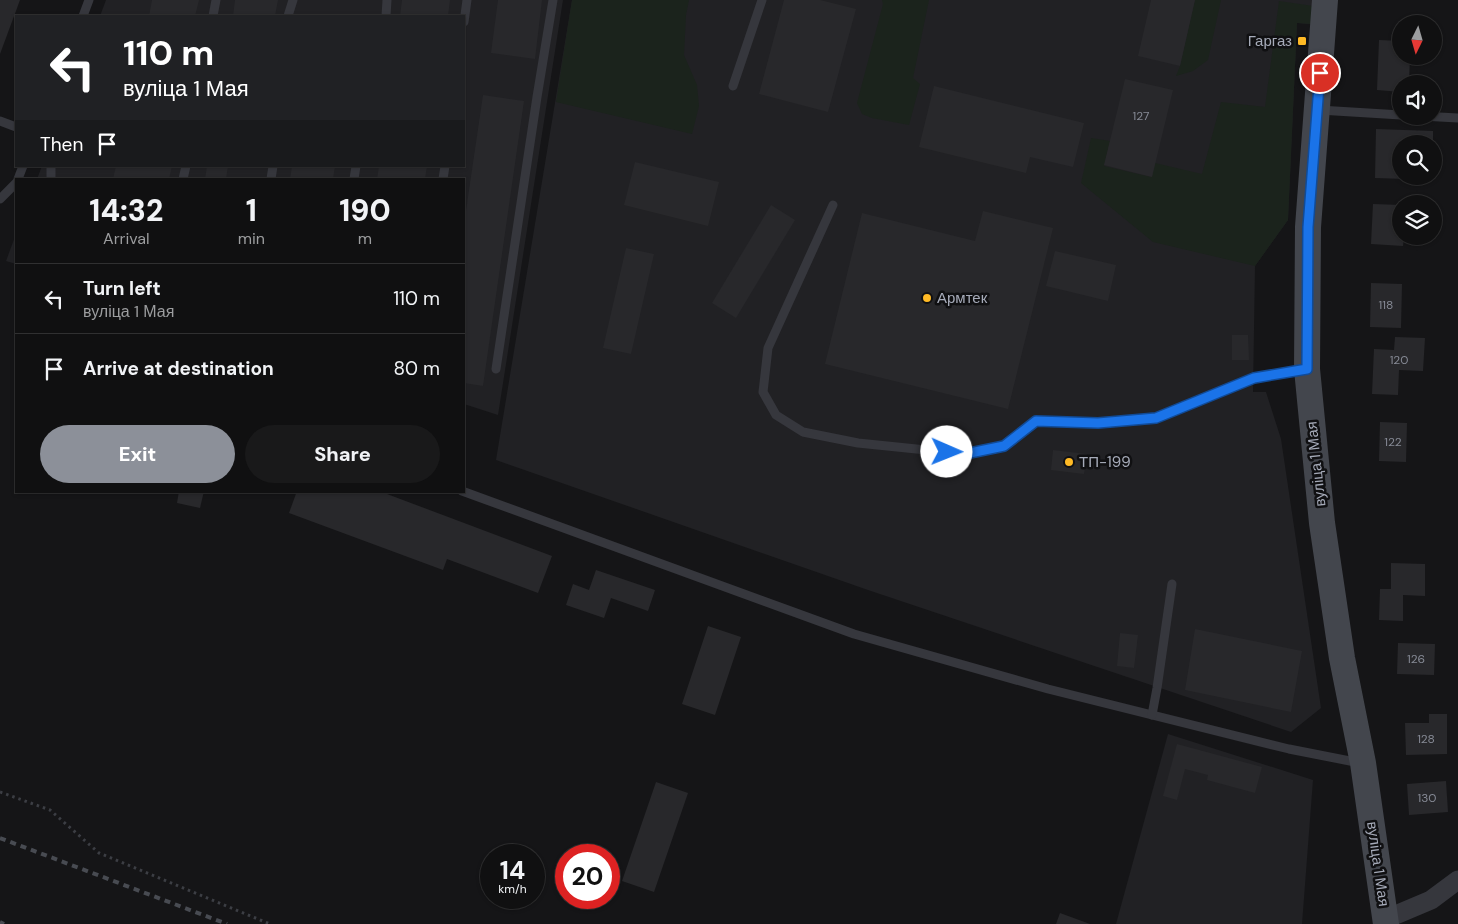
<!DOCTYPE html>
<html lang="en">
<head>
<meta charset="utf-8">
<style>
  body { margin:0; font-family:"DM Sans",sans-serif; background:#19191a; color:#f1f3f6; height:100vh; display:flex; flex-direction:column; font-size:19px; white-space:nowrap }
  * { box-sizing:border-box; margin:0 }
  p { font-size:16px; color:#9c9d9f }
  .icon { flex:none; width:28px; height:28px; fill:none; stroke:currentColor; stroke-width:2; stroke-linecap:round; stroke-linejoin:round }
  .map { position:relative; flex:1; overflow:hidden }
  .details { position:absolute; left:15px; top:178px; width:450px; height:315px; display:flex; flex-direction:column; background:#101011; border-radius:0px; box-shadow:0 1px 4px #0004,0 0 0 1px #303031 }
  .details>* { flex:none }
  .hud { position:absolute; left:15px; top:15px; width:450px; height:152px; border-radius:0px; box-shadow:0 1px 4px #0004,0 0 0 1px #303031; background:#202124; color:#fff; overflow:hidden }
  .needle { width:32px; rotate:185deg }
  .fabs { position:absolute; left:1392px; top:15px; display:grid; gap:10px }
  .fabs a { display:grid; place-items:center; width:50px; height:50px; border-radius:50%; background:#101011; box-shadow:0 1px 4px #0004,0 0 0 1px #303031; font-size:25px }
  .speed { position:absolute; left:480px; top:844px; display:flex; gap:10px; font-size:25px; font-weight:700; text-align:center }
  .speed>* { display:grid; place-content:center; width:65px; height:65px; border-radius:50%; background:#101011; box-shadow:0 1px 4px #0004,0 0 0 1px #303031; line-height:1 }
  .speed small { font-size:12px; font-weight:400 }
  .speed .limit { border:8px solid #d22; background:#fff; color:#111 }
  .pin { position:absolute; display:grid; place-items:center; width:42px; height:42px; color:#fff; margin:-21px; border:2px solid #fff; border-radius:50%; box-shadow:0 1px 5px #0007 }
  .me { position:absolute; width:55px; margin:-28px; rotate:91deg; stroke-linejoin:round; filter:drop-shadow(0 0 4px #0008) }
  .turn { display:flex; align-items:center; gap:18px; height:105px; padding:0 25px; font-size:22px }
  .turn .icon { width:65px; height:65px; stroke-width:2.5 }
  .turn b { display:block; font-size:35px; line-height:42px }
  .then { display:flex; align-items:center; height:48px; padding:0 25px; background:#0003; gap:10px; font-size:19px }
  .eta { display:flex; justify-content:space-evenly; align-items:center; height:85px; text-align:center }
  .eta b { font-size:30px; font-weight:800; line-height:35px }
  .button { display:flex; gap:10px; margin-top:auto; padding:10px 25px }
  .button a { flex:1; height:58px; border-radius:30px; background:#8c9099; color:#fff; font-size:20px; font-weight:800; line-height:58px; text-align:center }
  .button a+a { background:#19191a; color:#f1f3f6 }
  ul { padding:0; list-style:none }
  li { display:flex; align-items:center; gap:15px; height:70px; padding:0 25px; border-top:1px solid #303031 }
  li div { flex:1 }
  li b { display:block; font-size:19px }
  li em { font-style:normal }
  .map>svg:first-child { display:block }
</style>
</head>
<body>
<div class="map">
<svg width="1458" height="924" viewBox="0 0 1458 924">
  <rect width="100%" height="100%" fill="#151517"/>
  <g fill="#212124">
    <polygon points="106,0 563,0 498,415 464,404 464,179 37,179 42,166 464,166 464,16 100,16"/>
    <polygon points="572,0 1313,0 1311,24 1297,23 1288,220 1255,266 1253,392 1266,392 1281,439 1321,708 1291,732 868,590 496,460"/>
    <polygon points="16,234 16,264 6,261"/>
    <polygon points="1168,734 1313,780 1302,924 1116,924"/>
  </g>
  <g fill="#1b231c">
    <polygon points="572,0 689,0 686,15 684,55 697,85 699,106 692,134 556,102"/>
    <polygon points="882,0 929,0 913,78 920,84 909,125 872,118 862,114 857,103 883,4"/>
    <polygon points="1195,0 1221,0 1208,60 1193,71 1176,76 1180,66"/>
    <polygon points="1279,1 1313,6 1311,24 1297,23 1288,220 1255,266 1153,242 1081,183 1091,138 1110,141 1104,166 1151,177 1155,163 1202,174 1221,102 1265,107"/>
  </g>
  <g fill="#28282b">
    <polygon points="0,0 20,0 0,54"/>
    <polygon points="152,0 199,0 195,16 149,16"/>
    <polygon points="235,0 278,0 275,16 233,16"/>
    <polygon points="402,0 450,0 448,16 400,16"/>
    <polygon points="498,0 542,0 535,59 491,53"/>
    <polygon points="784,0 820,0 856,9 828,112 759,94"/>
    <polygon points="1151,0 1195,0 1180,66 1138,56"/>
    <polygon points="1379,40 1401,41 1401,56 1410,56 1409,84 1401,84 1401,92 1377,90"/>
    <polygon points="1125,79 1173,90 1152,177 1104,165"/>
    <polygon points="934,86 1084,123 1073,167 1030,157 1026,173 919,147"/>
    <polygon points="483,95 524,101 483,386 464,383 464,224"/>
    <polygon points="1376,129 1433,131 1433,144 1401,144 1401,176 1406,176 1406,179 1375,178"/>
    <polygon points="635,162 719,182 708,226 624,205"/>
    <polygon points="116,166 172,166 169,179 113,179"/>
    <polygon points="207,166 228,166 226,179 205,179"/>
    <polygon points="292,166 335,166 333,179 290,179"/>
    <polygon points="379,166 427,166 425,179 377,179"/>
    <polygon points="1373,204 1401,205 1401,236 1404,236 1403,246 1371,244"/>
    <polygon points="771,205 795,220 736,318 712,303"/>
    <polygon points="983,211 1053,228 1008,409 825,364 862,213 975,241"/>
    <polygon points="626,248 654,254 631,354 603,348"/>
    <polygon points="1055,251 1116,265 1108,301 1046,286"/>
    <polygon points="1371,283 1402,284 1401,328 1370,327"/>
    <polygon points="1232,335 1248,335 1249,360 1232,360"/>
    <polygon points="1395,337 1425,338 1423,371 1399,370 1398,395 1372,394 1374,349 1394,350"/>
    <polygon points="1380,422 1407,423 1406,462 1379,461"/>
    <polygon points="1053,450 1087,454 1084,474 1051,470"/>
    <polygon points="179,491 204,491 200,508 177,503"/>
    <polygon points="297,491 379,491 552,556 538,593 447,559 443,570 289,513"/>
    <polygon points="1391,563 1425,564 1425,596 1403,595 1403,621 1379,620 1380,589 1391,589"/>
    <polygon points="596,570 655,590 648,611 611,598 604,618 566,605 573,584 589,590"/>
    <polygon points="708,626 741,637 715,715 682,704"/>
    <polygon points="1195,629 1302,651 1291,712 1185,690"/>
    <polygon points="1120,633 1138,635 1134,668 1117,666"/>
    <polygon points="1398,643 1435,644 1434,675 1397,674"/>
    <polygon points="1429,714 1447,714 1447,754 1406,755 1405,723 1429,723"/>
    <polygon points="1177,744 1262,767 1255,793 1207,780 1208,775 1185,769 1177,800 1163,796"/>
    <polygon points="1446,781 1448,812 1409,815 1407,784"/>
    <polygon points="656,782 688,793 654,892 622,881"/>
    <polygon points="1060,913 1090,924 1056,924"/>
  </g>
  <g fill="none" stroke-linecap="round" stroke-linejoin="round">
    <polyline stroke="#3c3e44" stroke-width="3" stroke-dasharray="2.5 4" stroke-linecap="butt" points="0,792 50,810 99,853 270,924"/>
    <g stroke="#36373d" stroke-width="9">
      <polyline points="83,16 89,0"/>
      <polyline points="213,16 216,0"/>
      <polyline points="288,16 293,0"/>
      <polyline points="386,16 387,0"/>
      <polyline points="464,22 467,0"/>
      <polyline points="733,86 762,0"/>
      <polyline points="1319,110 1401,115"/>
      <polyline points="1421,116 1458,118"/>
      <polyline points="0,121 16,127"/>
      <polyline points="18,179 23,166"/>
      <polyline points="51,179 51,166"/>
      <polyline points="183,179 186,166"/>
      <polyline points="271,179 273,166"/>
      <polyline points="354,179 356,166"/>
      <polyline points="443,179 445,166"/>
      <polyline points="0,199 16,183"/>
      <polyline points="833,205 768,348 763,392 776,415 803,432 858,443 965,454 1005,446 1036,421 1099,423 1155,418 1254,378 1304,369"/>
      <polyline points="496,369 537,97 553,0"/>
      <polyline points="462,491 854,634 1048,689 1289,749 1360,763"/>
      <polyline points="1152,715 1157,688 1172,584"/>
    </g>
    <polyline stroke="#36373d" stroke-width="19" points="1386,919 1431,900 1458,880"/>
    <polyline stroke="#43464d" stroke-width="26" points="1325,0 1308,227 1307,369 1322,523 1342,658 1363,763 1386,924"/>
    <g stroke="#484b52" stroke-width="4" stroke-dasharray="6 5" stroke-linecap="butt">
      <polyline points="0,838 227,924"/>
      <polyline points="0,922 4,924"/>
    </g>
  </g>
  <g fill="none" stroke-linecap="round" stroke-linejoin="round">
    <g stroke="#114b97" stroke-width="12">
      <polyline id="route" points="947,452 965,454 1004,446 1036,421 1098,423 1156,418 1254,378 1307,369 1308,227 1320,73"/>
    </g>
    <use href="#route" stroke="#1a73e8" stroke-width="9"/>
  </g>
  <g fill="#ffba25" stroke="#101012" stroke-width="2">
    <rect x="1297" y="36" width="10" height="10" rx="2.5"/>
    <circle cx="927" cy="298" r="5"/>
    <circle cx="1069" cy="462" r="5"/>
  </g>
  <g text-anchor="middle" stroke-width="5" stroke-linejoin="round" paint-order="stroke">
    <g font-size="12" fill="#868a95">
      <text x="1141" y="120">127</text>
      <text x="1386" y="309">118</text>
      <text x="1399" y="364">120</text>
      <text x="1393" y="446">122</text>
      <text x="1416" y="663">126</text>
      <text x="1426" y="743">128</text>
      <text x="1427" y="802">130</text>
    </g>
    <g font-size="15" fill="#a6abb9" stroke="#101012" text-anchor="start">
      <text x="1292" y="46" text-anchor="end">Гаргаз</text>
      <text x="937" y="303">Армтек</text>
      <text x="1079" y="467">ТП-199</text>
    </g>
    <g font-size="15" fill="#a6abb9" stroke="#101012">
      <text transform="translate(1316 464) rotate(-96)" y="5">вуліца 1 Мая</text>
      <text transform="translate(1378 864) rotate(82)" y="5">вуліца 1 Мая</text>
    </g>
  </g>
</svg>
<div class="fabs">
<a><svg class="needle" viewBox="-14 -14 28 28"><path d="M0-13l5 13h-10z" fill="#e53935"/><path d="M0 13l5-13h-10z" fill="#9c9d9f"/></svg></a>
<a><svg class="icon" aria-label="sound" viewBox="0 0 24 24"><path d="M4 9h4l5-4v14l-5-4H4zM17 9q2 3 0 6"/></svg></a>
<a><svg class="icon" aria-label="search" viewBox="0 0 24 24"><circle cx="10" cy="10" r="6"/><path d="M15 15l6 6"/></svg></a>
<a><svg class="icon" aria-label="layers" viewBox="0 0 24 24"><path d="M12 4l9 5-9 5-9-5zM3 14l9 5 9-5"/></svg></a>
</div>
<div class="speed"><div>14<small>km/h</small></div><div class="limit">20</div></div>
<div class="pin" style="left:1320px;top:73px;background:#d93025"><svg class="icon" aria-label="arrive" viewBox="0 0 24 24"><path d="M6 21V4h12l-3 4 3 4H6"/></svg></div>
<svg class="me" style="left:947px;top:452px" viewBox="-20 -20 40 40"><circle r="19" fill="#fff"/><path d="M0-13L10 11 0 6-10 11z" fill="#1a73e8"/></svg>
<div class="hud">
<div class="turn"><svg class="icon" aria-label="left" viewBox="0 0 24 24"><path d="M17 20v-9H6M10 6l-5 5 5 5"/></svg><div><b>110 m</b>вуліца 1 Мая</div></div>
<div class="then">Then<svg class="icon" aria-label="arrive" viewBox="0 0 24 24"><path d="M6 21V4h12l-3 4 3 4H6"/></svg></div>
</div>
<section class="details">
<div class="eta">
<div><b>14:32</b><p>Arrival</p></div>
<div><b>1</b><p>min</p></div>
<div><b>190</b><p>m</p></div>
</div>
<ul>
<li><svg class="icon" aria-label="left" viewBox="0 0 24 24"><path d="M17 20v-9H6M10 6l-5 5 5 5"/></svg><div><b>Turn left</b><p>вуліца 1 Мая</p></div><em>110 m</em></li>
<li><svg class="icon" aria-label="arrive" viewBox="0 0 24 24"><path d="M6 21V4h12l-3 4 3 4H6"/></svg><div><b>Arrive at destination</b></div><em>80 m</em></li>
</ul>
<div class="button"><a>Exit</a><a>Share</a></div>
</section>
</div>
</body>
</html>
